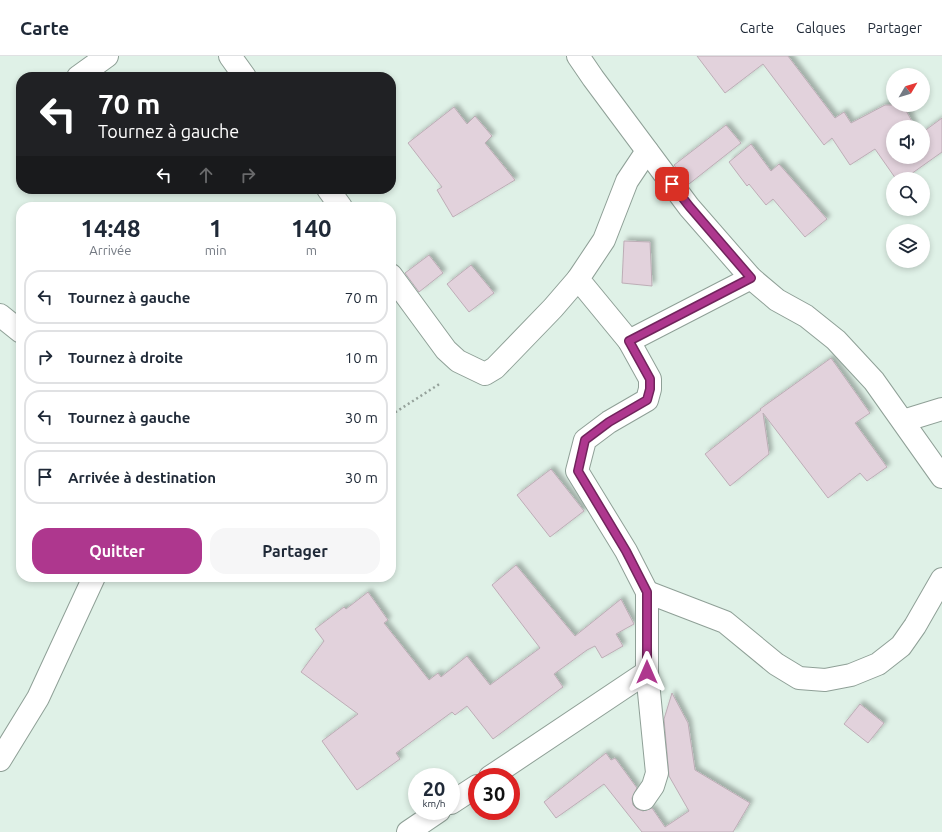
<!DOCTYPE html>
<html lang="fr">
<head>
<meta charset="utf-8">
<style>
  body { margin:0; font-family:Ubuntu,sans-serif; background:#f6f6f7; color:#1f2937; height:100vh; display:flex; flex-direction:column; font-size:15px; white-space:nowrap }
  * { box-sizing:border-box; margin:0 }
  p { font-size:13px; color:#747a83 }
  .icon { flex:none; width:22px; height:22px; fill:none; stroke:currentColor; stroke-width:2; stroke-linecap:round; stroke-linejoin:round }
  .map { position:relative; flex:1; overflow:hidden }
  .panel { position:absolute; left:16px; top:146px; width:380px; height:380px; display:flex; flex-direction:column; background:#fff; border-radius:16px; box-shadow:0 2px 6px #0003 }
  .panel>* { flex:none }
  .banner { position:absolute; left:16px; top:16px; width:380px; height:122px; border-radius:16px; box-shadow:0 2px 6px #0003; background:#202124; color:#fff; overflow:hidden }
  .needle { width:26px; rotate:52deg }
  .controls { position:absolute; left:886px; top:12px; display:grid; gap:8px }
  .controls a { display:grid; place-items:center; width:44px; height:44px; border-radius:50%; background:#fff; box-shadow:0 2px 6px #0003; font-size:20px }
  .speed { position:absolute; left:408px; top:712px; display:flex; gap:8px; font-size:20px; font-weight:700; text-align:center }
  .speed>* { display:grid; place-content:center; width:52px; height:52px; border-radius:50%; background:#fff; box-shadow:0 2px 6px #0003; line-height:1 }
  .speed small { font-size:10px; font-weight:400 }
  .speed .limit { border:6px solid #d22; background:#fff; color:#111 }
  .pin { position:absolute; display:grid; place-items:center; width:34px; height:34px; color:#fff; margin:-17px; border-radius:8px; box-shadow:0 2px 6px #0006 }
  .me { position:absolute; width:44px; margin:-22px; rotate:0deg; stroke-linejoin:round; filter:drop-shadow(0 0 3px #0008) }
  .turn { display:flex; align-items:center; gap:14px; height:84px; padding:0 16px; font-size:18px }
  .turn .icon { width:52px; height:52px; stroke-width:2.5 }
  .turn b { display:block; font-size:28px; line-height:34px }
  .lanes { display:flex; align-items:center; height:38px; padding:0 16px; background:#0003; justify-content:center; gap:20px; direction:ltr }
  .lanes .off { opacity:.35 }
  .eta { display:flex; justify-content:space-evenly; align-items:center; height:68px; text-align:center }
  .eta b { font-size:24px; font-weight:600; line-height:28px }
  .button { display:flex; gap:8px; margin-top:auto; padding:8px 16px }
  .button a { flex:1; height:46px; border-radius:16px; background:#ae378e; color:#fff; font-size:16px; font-weight:600; line-height:46px; text-align:center }
  .button a+a { background:#f6f6f7; color:#1f2937 }
  ul { padding:0; list-style:none }
  li { display:flex; align-items:center; gap:12px; height:54px; margin:0 8px 6px; padding:0 8px; border:2px solid #e0e1e3; border-radius:16px }
  li div { flex:1 }
  li b { display:block; font-size:15px }
  li em { font-style:normal }
  header { display:flex; align-items:center; gap:24px; box-sizing:border-box; height:56px; padding:0 20px; background:#fff; border-bottom:1px solid #e0e1e3 }
  header strong { font-size:19px }
  nav { display:flex; gap:22px; margin-inline-start:auto; font-size:14px }
  .map>svg:first-child { display:block }
</style>
</head>
<body>
<header>
<strong>Carte</strong>
<nav><a>Carte</a><a>Calques</a><a>Partager</a></nav>
</header>
<div class="map">
<svg width="942" height="776" viewBox="0 0 942 776">
  <defs>
    <filter id="shadow"><feDropShadow dx="3.5" dy="-3.5" stdDeviation="2" flood-color="#0004"/></filter>
  </defs>
  <rect width="100%" height="100%" fill="#dff1e7"/>
  <g fill="#e2d2dc" stroke="#bdadb6" filter="url(#shadow)">
    <polygon points="697,0 788,0 835,62 844,56 851,67 885,49 903,49 915,71 893,71 893,101 923,101 923,76 942,62 942,96 904,123 896,123 875,93 850,109 832,82 824,89 763,8 725,37"/>
    <polygon points="454,51 467,68 475,60 492,80 485,87 515,124 453,161 437,134 442,131 408,87"/>
    <polygon points="726,69 741,87 689,128 674,109"/>
    <polygon points="751,88 771,115 779,108 827,163 805,181 773,143 766,149 749,128 747,130 729,106"/>
    <polygon points="624,185 650,186 652,230 622,227"/>
    <polygon points="429,199 443,217 419,236 405,217"/>
    <polygon points="471,209 494,237 469,256 447,228"/>
    <polygon points="831,302 870,357 855,367 887,411 867,425 860,417 828,442 763,357 769,398 730,430 705,398 761,354 760,353"/>
    <polygon points="551,413 584,455 550,481 517,439"/>
    <polygon points="516,509 575,580 621,543 634,568 616,578 623,590 602,602 595,590 587,594 554,618 563,631 493,683 467,650 455,659 452,656 396,697 400,703 357,734 322,685 358,658 301,616 324,585 315,573 344,551 346,553 368,536 388,564 384,567 429,624 438,617 441,621 467,600 490,629 540,592 492,529"/>
    <polygon points="672,637 688,667 695,714 750,747 733,776 642,776 604,728 556,762 544,746 606,697 611,704 615,702 637,732 632,742 633,749 637,753 643,755 652,752 665,771 689,755 669,720 664,663"/>
    <polygon points="860,648 884,667 868,687 844,668"/>
  </g>
  <g fill="none" stroke-linecap="round" stroke-linejoin="round">
    <g stroke="#8fa097" stroke-width="24">
      <g id="minor">
        <polyline points="230,0 245,21"/>
        <polyline points="578,0 593,22 689,151 751,222 777,244 806,260 836,284 874,325 942,421"/>
        <polyline points="78,21 107,0"/>
        <polyline points="328,133 341,151"/>
        <polyline points="391,219 446,294 458,305 485,318 495,312 553,252 578,223"/>
        <polyline points="0,259 21,276"/>
        <polyline points="629,285 751,222"/>
        <polyline points="903,365 942,353"/>
        <polyline points="647,536 725,566 776,608 799,622 825,624 851,619 878,608 901,590 915,570 942,523"/>
        <polyline points="0,704 38,642 94,521"/>
        <polyline points="490,721 647,616"/>
        <polyline points="644,743 653,730 657,717 647,616 647,536 626,495 577,415 585,384 609,366 647,344 650,333 650,323 629,285 578,223 604,184 627,125 647,95"/>
        <polyline points="451,747 477,730"/>
        <polyline points="408,776 439,755"/>
      </g>
    </g>
    <polyline stroke="#95a29b" stroke-width="2.5" stroke-dasharray="2 3" stroke-linecap="butt" points="391,359 441,327"/>
    <use href="#minor" stroke="#fff" stroke-width="22"/>
  </g>
  <g fill="none" stroke-linecap="round" stroke-linejoin="round">
    <g stroke="#71245c" stroke-width="10">
      <polyline id="route" points="647,616 647,536 626,495 578,415 585,384 609,366 647,344 650,333 650,323 629,285 751,222 689,150 672,128"/>
    </g>
    <use href="#route" stroke="#ae378e" stroke-width="7"/>
  </g>
</svg>
<div class="controls">
<a><svg class="needle" viewBox="-14 -14 28 28"><path d="M0-13l5 13h-10z" fill="#e53935"/><path d="M0 13l5-13h-10z" fill="#747a83"/></svg></a>
<a><svg class="icon" aria-label="sound" viewBox="0 0 24 24"><path d="M4 9h4l5-4v14l-5-4H4zM17 9q2 3 0 6"/></svg></a>
<a><svg class="icon" aria-label="search" viewBox="0 0 24 24"><circle cx="10" cy="10" r="6"/><path d="M15 15l6 6"/></svg></a>
<a><svg class="icon" aria-label="layers" viewBox="0 0 24 24"><path d="M12 4l9 5-9 5-9-5zM3 14l9 5 9-5"/></svg></a>
</div>
<div class="speed"><div>20<small>km/h</small></div><div class="limit">30</div></div>
<div class="pin" style="left:672px;top:128px;background:#d93025"><svg class="icon" aria-label="arrive" viewBox="0 0 24 24"><path d="M6 21V4h12l-3 4 3 4H6"/></svg></div>
<svg class="me" style="left:647px;top:616px" viewBox="-20 -20 40 40"><path d="M0-17L14 15 0 8-14 15z" fill="#ae378e" stroke="#fff" stroke-width="4"/></svg>
<div class="banner">
<div class="turn"><svg class="icon" aria-label="left" viewBox="0 0 24 24"><path d="M17 20v-9H6M10 6l-5 5 5 5"/></svg><div><b>70 m</b>Tournez à gauche</div></div>
<div class="lanes"><svg class="icon" aria-label="left" viewBox="0 0 24 24"><path d="M17 20v-9H6M10 6l-5 5 5 5"/></svg><svg class="icon off" aria-label="ahead" viewBox="0 0 24 24"><path d="M12 20V5M6 11l6-6 6 6"/></svg><svg class="icon off" aria-label="right" viewBox="0 0 24 24"><path d="M7 20v-9h11M14 6l5 5-5 5"/></svg></div>
</div>
<section class="panel">
<div class="eta">
<div><b>14:48</b><p>Arrivée</p></div>
<div><b>1</b><p>min</p></div>
<div><b>140</b><p>m</p></div>
</div>
<ul>
<li><svg class="icon" aria-label="left" viewBox="0 0 24 24"><path d="M17 20v-9H6M10 6l-5 5 5 5"/></svg><div><b>Tournez à gauche</b></div><em>70 m</em></li>
<li><svg class="icon" aria-label="right" viewBox="0 0 24 24"><path d="M7 20v-9h11M14 6l5 5-5 5"/></svg><div><b>Tournez à droite</b></div><em>10 m</em></li>
<li><svg class="icon" aria-label="left" viewBox="0 0 24 24"><path d="M17 20v-9H6M10 6l-5 5 5 5"/></svg><div><b>Tournez à gauche</b></div><em>30 m</em></li>
<li><svg class="icon" aria-label="arrive" viewBox="0 0 24 24"><path d="M6 21V4h12l-3 4 3 4H6"/></svg><div><b>Arrivée à destination</b></div><em>30 m</em></li>
</ul>
<div class="button"><a>Quitter</a><a>Partager</a></div>
</section>
</div>
</body>
</html>
